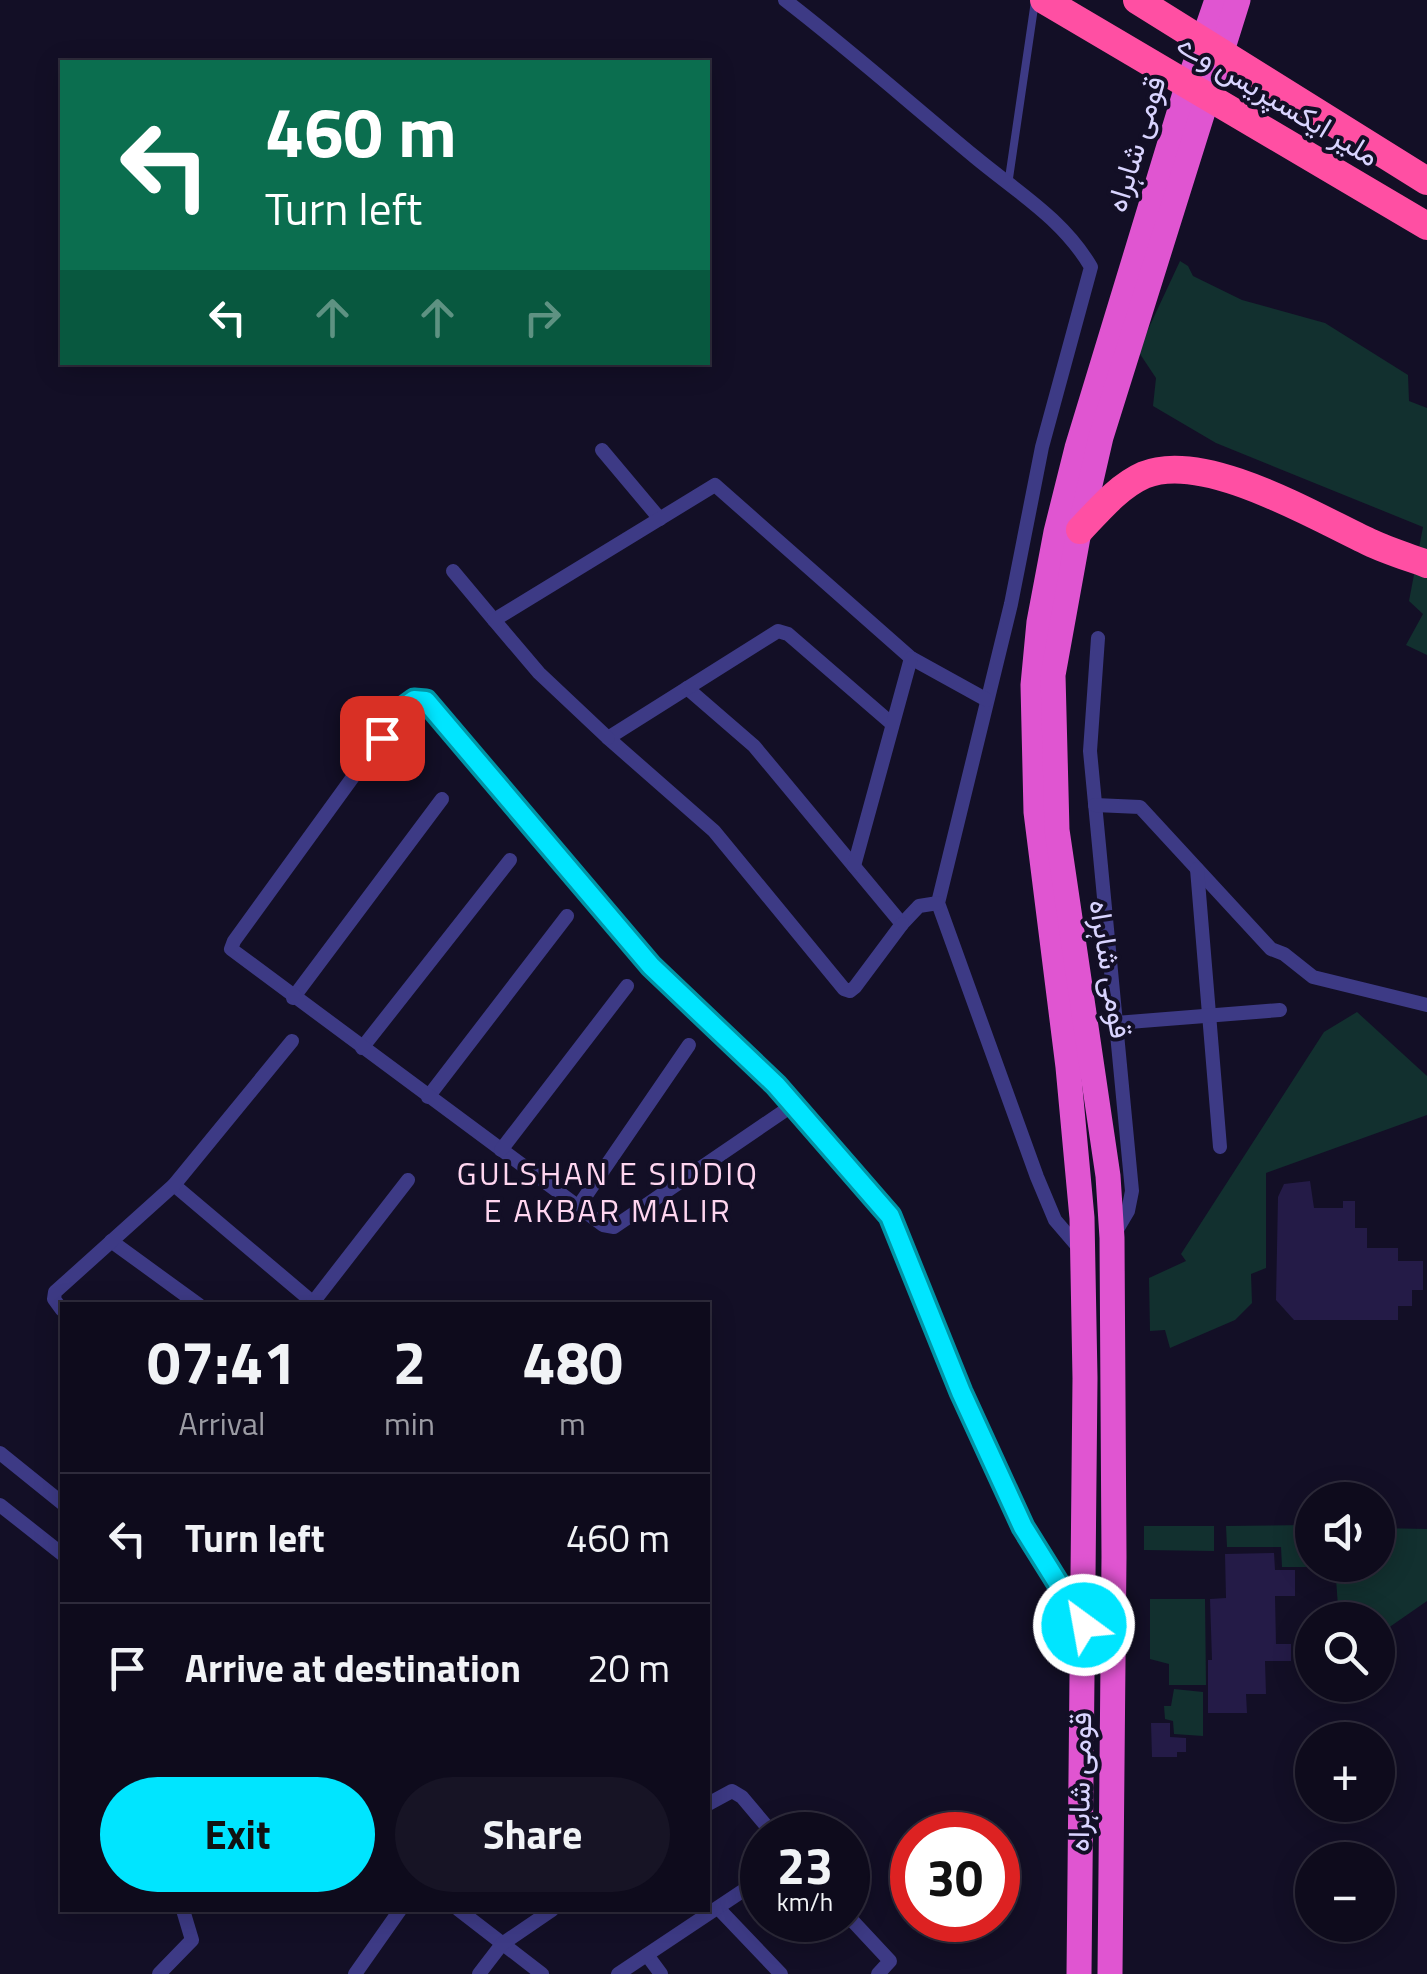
<!DOCTYPE html>
<html lang="en">
<head>
<meta charset="utf-8">
<style>
  body { margin:0; font-family:"Titillium Web",Vazirmatn,sans-serif; background:#171425; color:#f1f3f6; height:100vh; display:flex; flex-direction:column; font-size:38px; white-space:nowrap }
  * { box-sizing:border-box; margin:0 }
  p { font-size:32px; color:#9b9ba3 }
  .icon { flex:none; width:55px; height:55px; fill:none; stroke:currentColor; stroke-width:2; stroke-linecap:round; stroke-linejoin:round }
  .map { position:relative; flex:1; overflow:hidden }
  .details { position:absolute; left:60px; top:1302px; width:650px; height:610px; display:flex; flex-direction:column; background:#0e0b1c; border-radius:0px; box-shadow:0 5px 25px #0003,0 0 0 2px #2e2b3b }
  .details>* { flex:none }
  .top-card { position:absolute; left:60px; top:60px; width:650px; height:305px; border-radius:0px; box-shadow:0 5px 25px #0003,0 0 0 2px #2e2b3b; background:#0b6e4f; color:#fff; overflow:hidden }
  .controls { position:absolute; left:1295px; top:1482px; display:grid; gap:20px }
  .controls a { display:grid; place-items:center; width:100px; height:100px; border-radius:50%; background:#0e0b1c; box-shadow:0 5px 25px #0003,0 0 0 2px #2e2b3b; font-size:50px }
  .speed { position:absolute; left:740px; top:1812px; display:flex; gap:20px; font-size:50px; font-weight:700; text-align:center }
  .speed>* { display:grid; place-content:center; width:130px; height:130px; border-radius:50%; background:#0e0b1c; box-shadow:0 5px 25px #0003,0 0 0 2px #2e2b3b; line-height:1 }
  .speed small { font-size:25px; font-weight:400 }
  .speed .limit { border:15px solid #d22; background:#fff; color:#111 }
  .pin { position:absolute; display:grid; place-items:center; width:85px; height:85px; color:#fff; margin:-42px; border-radius:20px; box-shadow:0 5px 15px #0006 }
  .me { position:absolute; width:110px; margin:-55px; rotate:328deg; stroke-linejoin:round; filter:drop-shadow(0 0 8px #0008) }
  .turn { display:flex; align-items:center; gap:35px; height:210px; padding:0 40px; font-size:45px }
  .turn .icon { width:130px; height:130px; stroke-width:2.5 }
  .turn b { display:block; font-size:70px; line-height:85px }
  .lanes { display:flex; align-items:center; height:95px; padding:0 40px; background:#0003; justify-content:center; gap:50px; direction:ltr }
  .lanes .off { opacity:.35 }
  .eta { display:flex; justify-content:space-evenly; align-items:center; height:170px; text-align:center }
  .eta b { font-size:60px; font-weight:700; line-height:70px }
  .action { display:flex; gap:20px; margin-top:auto; padding:20px 40px }
  .action a { flex:1; height:115px; border-radius:60px; background:#00e5ff; color:#111; font-size:40px; font-weight:700; line-height:115px; text-align:center }
  .action a+a { background:#171425; color:#f1f3f6 }
  ul { padding:0; list-style:none }
  li { display:flex; align-items:center; gap:30px; height:130px; padding:0 40px; border-top:2px solid #2e2b3b }
  li div { flex:1 }
  li b { display:block; font-size:38px }
  li em { font-style:normal }
  .map>svg:first-child { display:block }
</style>
</head>
<body>
<div class="map">
<svg width="1427" height="1974" viewBox="0 0 1427 1974">
  <rect width="100%" height="100%" fill="#130f26"/>
  <g fill="#12302f">
    <polygon points="1180,261 1188,266 1193,276 1242,300 1325,323 1408,375 1409,401 1427,408 1427,655 1406,645 1423,614 1409,601 1423,527 1216,443 1153,406 1156,378 1138,351"/>
    <polygon points="1357,1012 1427,1076 1427,1115 1266,1173 1266,1268 1251,1274 1252,1303 1235,1320 1170,1348 1165,1330 1150,1331 1149,1278 1186,1261 1181,1254 1324,1032"/>
    <polygon points="1306,1525 1307,1567 1282,1567 1281,1547 1227,1547 1226,1526"/>
    <polygon points="1144,1526 1214,1526 1214,1551 1144,1550"/>
    <polygon points="1378,1528 1427,1529 1427,1601 1378,1635 1378,1620 1339,1620 1335,1565 1378,1565"/>
    <polygon points="1150,1599 1205,1599 1206,1685 1169,1685 1169,1664 1150,1659"/>
    <polygon points="1174,1689 1203,1692 1203,1736 1174,1734 1173,1721 1165,1719 1164,1706 1171,1706"/>
  </g>
  <g fill="#241b47">
    <polygon points="1310,1181 1314,1208 1343,1208 1343,1201 1355,1201 1355,1228 1367,1228 1367,1248 1398,1248 1398,1261 1423,1261 1423,1290 1412,1290 1412,1306 1398,1306 1398,1320 1294,1320 1276,1300 1278,1197 1284,1184"/>
    <polygon points="1274,1553 1275,1570 1295,1570 1295,1596 1275,1596 1276,1644 1291,1644 1291,1661 1265,1661 1266,1694 1246,1694 1247,1713 1208,1713 1208,1660 1212,1660 1210,1599 1226,1598 1225,1554"/>
    <polygon points="1151,1723 1170,1723 1170,1737 1186,1738 1186,1752 1177,1752 1177,1757 1152,1757"/>
  </g>
  <g fill="none" stroke-linecap="round" stroke-linejoin="round">
    <polyline stroke="#3d3a85" stroke-width="8" points="1008,185 1035,1"/>
    <g stroke="#3d3a85" stroke-width="14">
      <path d="M785 0C850 50 912 105 975 157 1017 192 1063 219 1091 267L1042 447 1011 604 938 903 1037 1177 1055 1220 1079 1248"/>
      <polyline points="602,450 660,519"/>
      <polyline points="453,571 494,620"/>
      <polyline points="1098,638 1090,751 1132,1191 1128,1211 1115,1233"/>
      <polyline points="687,688 754,746 902,924 919,906 938,903"/>
      <polyline points="891,723 788,634 778,631 608,738 714,831 844,989 850,991 855,987 902,924"/>
      <polyline points="608,738 539,673 494,620 715,485 911,658 987,700"/>
      <polyline points="1095,805 1140,807 1271,949 1284,954 1313,977 1427,1005"/>
      <polyline points="854,866 911,658"/>
      <polyline points="1197,869 1220,1147"/>
      <polyline points="293,998 442,799"/>
      <polyline points="1116,1023 1280,1010"/>
      <polyline points="362,1048 510,860"/>
      <polyline points="428,1097 567,916"/>
      <polyline points="793,1105 614,1227 603,1225 231,949 234,941 403,708 414,700 426,701 651,966 776,1085 890,1216 961,1391 1023,1527 1078,1616"/>
      <polyline points="501,1150 627,986"/>
      <polyline points="174,1185 316,1305"/>
      <polyline points="578,1207 689,1045"/>
      <polyline points="111,1241 199,1305"/>
      <polyline points="311,1305 408,1180"/>
      <polyline points="62,1310 54,1299 55,1292 174,1185 292,1041"/>
      <polyline points="0,1453 62,1503"/>
      <polyline points="0,1505 62,1554"/>
      <polyline points="708,1804 732,1791 742,1797 774,1835"/>
      <polyline points="718,1908 781,1974"/>
      <polyline points="459,1910 542,1974"/>
      <polyline points="848,1916 890,1961 878,1974"/>
      <polyline points="647,1955 661,1974"/>
      <polyline points="159,1974 192,1940 183,1910"/>
      <polyline points="355,1974 400,1910"/>
      <polyline points="479,1974 502,1944 552,1910"/>
      <polyline points="618,1974 762,1878"/>
    </g>
    <g stroke="#e055d1" stroke-width="25">
      <polyline points="1079,1974 1085,1378 1082,1218 1068,1067 1036,812 1033,685 1039,622 1056,532 1077,448 1186,90 1217,0"/>
      <polyline points="1110,1974 1114,1557 1112,1238 1108,1176 1057,830 1053,675 1078,537 1101,437 1238,0"/>
    </g>
    <path stroke="#ff4fa3" stroke-width="28" d="M1080 530C1099 510 1119 486 1144 475 1204 450 1315 517 1369 542 1388 551 1408 557 1427 564"/>
    <g stroke="#ff4fa3" stroke-width="28">
      <polyline points="1044,0 1427,226"/>
      <polyline points="1137,0 1427,181"/>
    </g>
  </g>
  <g fill="none" stroke-linecap="round" stroke-linejoin="round">
    <g stroke="#0095a6" stroke-width="25">
      <polyline id="route" points="382,738 403,708 414,700 426,701 651,966 776,1085 890,1216 961,1392 1023,1527 1084,1625"/>
    </g>
    <use href="#route" stroke="#00e5ff" stroke-width="18"/>
  </g>
  <g text-anchor="middle" stroke-width="8" stroke-linejoin="round" paint-order="stroke">
    <g font-size="30" fill="#d9d4ff" stroke="#130f26">
      <text transform="translate(1278 100) rotate(31)" y="10">ملیر ایکسپریس وے</text>
      <text transform="translate(1136 144) rotate(-73)" y="10">قومی شاہراہ</text>
      <text transform="translate(1110 969) rotate(81)" y="10">قومی شاہراہ</text>
      <text transform="translate(1080 1782) rotate(-89)" y="10">قومی شاہراہ</text>
    </g>
    <g font-size="32" letter-spacing="2.5" fill="#ffd6f0" stroke="#130f26">
      <text x="608" y="1185">GULSHAN E SIDDIQ<tspan x="608" dy="37">E AKBAR MALIR</tspan></text>
    </g>
  </g>
</svg>
<div class="controls">
<a><svg class="icon" aria-label="sound" viewBox="0 0 24 24"><path d="M4 9h4l5-4v14l-5-4H4zM17 9q2 3 0 6"/></svg></a>
<a><svg class="icon" aria-label="search" viewBox="0 0 24 24"><circle cx="10" cy="10" r="6"/><path d="M15 15l6 6"/></svg></a>
<a>+</a>
<a>−</a>
</div>
<div class="speed"><div>23<small>km/h</small></div><div class="limit">30</div></div>
<div class="pin" style="left:382px;top:738px;background:#d93025"><svg class="icon" aria-label="arrive" viewBox="0 0 24 24"><path d="M6 21V4h12l-3 4 3 4H6"/></svg></div>
<svg class="me" style="left:1084px;top:1625px" viewBox="-20 -20 40 40"><circle r="17" fill="#00e5ff" stroke="#fff" stroke-width="3"/><path d="M0-11L8 9 0 5-8 9z" fill="#fff"/></svg>
<div class="top-card">
<div class="turn"><svg class="icon" aria-label="left" viewBox="0 0 24 24"><path d="M17 20v-9H6M10 6l-5 5 5 5"/></svg><div><b>460 m</b>Turn left</div></div>
<div class="lanes"><svg class="icon" aria-label="left" viewBox="0 0 24 24"><path d="M17 20v-9H6M10 6l-5 5 5 5"/></svg><svg class="icon off" aria-label="ahead" viewBox="0 0 24 24"><path d="M12 20V5M6 11l6-6 6 6"/></svg><svg class="icon off" aria-label="ahead" viewBox="0 0 24 24"><path d="M12 20V5M6 11l6-6 6 6"/></svg><svg class="icon off" aria-label="right" viewBox="0 0 24 24"><path d="M7 20v-9h11M14 6l5 5-5 5"/></svg></div>
</div>
<section class="details">
<div class="eta">
<div><b>07:41</b><p>Arrival</p></div>
<div><b>2</b><p>min</p></div>
<div><b>480</b><p>m</p></div>
</div>
<ul>
<li><svg class="icon" aria-label="left" viewBox="0 0 24 24"><path d="M17 20v-9H6M10 6l-5 5 5 5"/></svg><div><b>Turn left</b></div><em>460 m</em></li>
<li><svg class="icon" aria-label="arrive" viewBox="0 0 24 24"><path d="M6 21V4h12l-3 4 3 4H6"/></svg><div><b>Arrive at destination</b></div><em>20 m</em></li>
</ul>
<div class="action"><a>Exit</a><a>Share</a></div>
</section>
</div>
</body>
</html>
